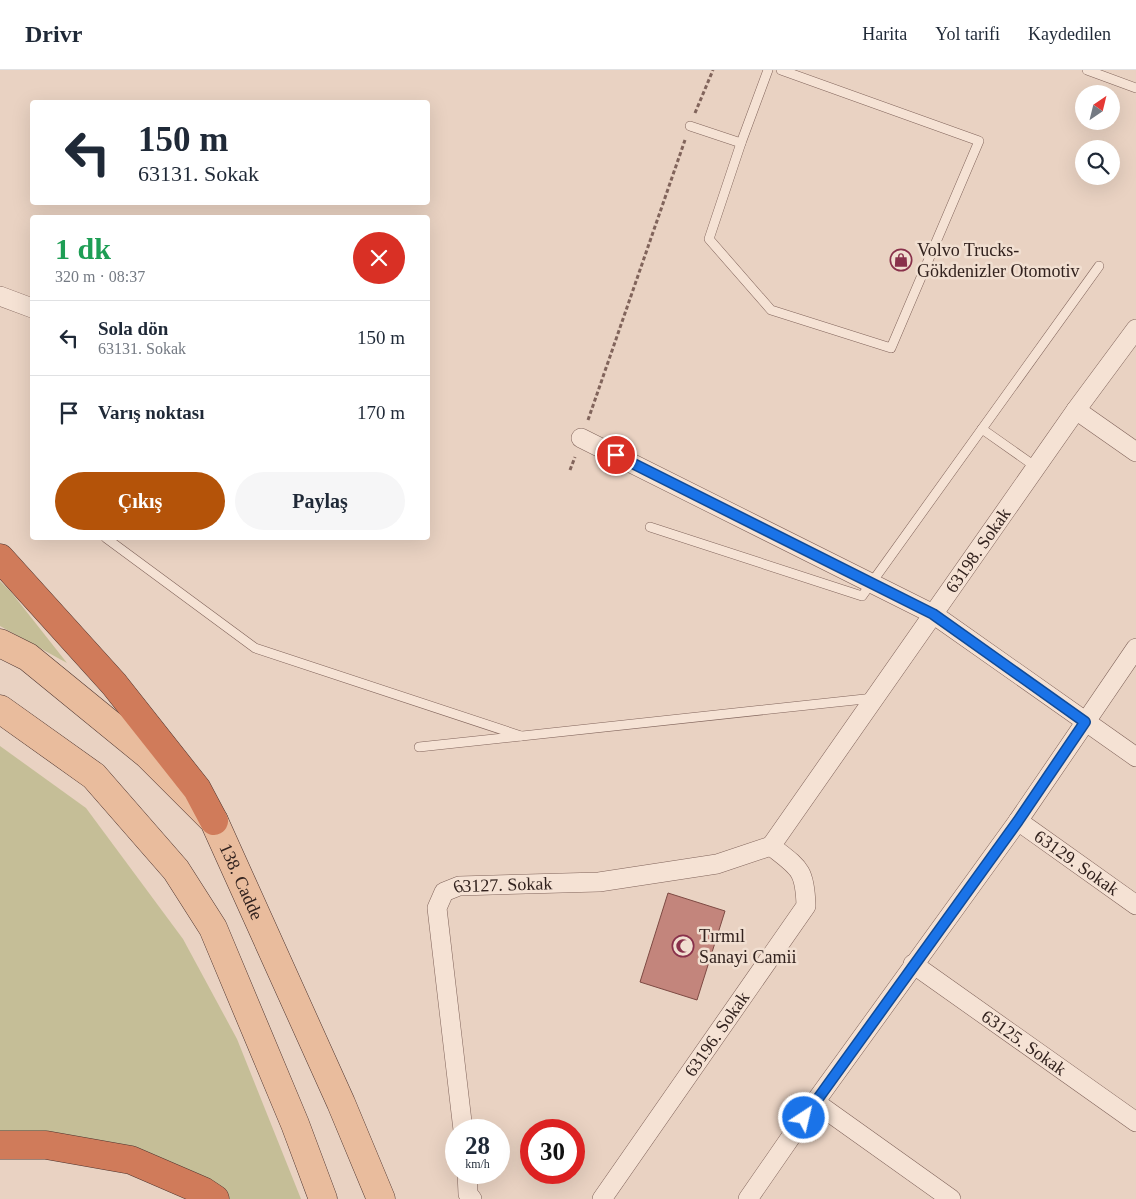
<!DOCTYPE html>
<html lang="tr">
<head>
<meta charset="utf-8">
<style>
  body { margin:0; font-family:Georgia,serif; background:#f6f6f7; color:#1f2937; height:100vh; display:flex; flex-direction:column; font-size:19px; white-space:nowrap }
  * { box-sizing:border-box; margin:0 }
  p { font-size:16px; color:#747a83 }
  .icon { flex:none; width:28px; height:28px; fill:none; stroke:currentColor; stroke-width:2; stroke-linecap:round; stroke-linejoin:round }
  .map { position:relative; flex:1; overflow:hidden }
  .side { position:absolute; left:30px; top:145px; width:400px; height:325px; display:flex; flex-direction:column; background:#fff; border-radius:5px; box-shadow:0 5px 20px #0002 }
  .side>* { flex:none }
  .hud { position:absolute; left:30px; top:30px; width:400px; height:105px; border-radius:5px; box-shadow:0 5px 20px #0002; background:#fff; color:#1f2937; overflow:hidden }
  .needle { width:32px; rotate:35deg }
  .fabs { position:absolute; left:1075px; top:15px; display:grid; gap:10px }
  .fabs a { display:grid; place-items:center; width:45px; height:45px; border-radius:50%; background:#fff; box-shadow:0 5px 20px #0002; font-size:25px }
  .speed { position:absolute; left:445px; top:1049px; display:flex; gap:10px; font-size:25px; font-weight:700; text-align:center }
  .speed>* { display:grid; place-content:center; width:65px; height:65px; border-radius:50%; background:#fff; box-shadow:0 5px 20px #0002; line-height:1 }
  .speed small { font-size:12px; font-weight:400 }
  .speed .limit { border:8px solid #d22; background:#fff; color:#111 }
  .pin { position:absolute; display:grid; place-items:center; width:42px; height:42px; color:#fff; margin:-21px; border:2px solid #fff; border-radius:50%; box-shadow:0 1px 5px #0007 }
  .me { position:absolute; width:55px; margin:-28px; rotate:35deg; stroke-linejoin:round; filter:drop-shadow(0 0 4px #0008) }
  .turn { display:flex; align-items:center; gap:18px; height:105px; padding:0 25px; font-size:22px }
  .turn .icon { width:65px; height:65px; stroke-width:2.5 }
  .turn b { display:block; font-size:35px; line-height:42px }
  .round { display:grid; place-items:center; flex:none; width:52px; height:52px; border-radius:26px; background:#f6f6f7 }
  .summary { display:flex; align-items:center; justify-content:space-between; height:85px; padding:0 25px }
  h1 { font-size:30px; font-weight:600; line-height:38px; color:#1e9e55 }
  .primary-button { display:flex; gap:10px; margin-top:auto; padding:10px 25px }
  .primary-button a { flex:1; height:58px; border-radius:30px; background:#b45309; color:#fff; font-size:20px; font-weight:600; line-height:58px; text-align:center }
  .primary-button a+a { background:#f6f6f7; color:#1f2937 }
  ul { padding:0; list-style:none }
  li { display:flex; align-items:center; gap:15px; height:75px; padding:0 25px; border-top:1px solid #e0e1e3 }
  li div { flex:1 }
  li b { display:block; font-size:19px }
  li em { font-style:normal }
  header { display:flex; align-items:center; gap:30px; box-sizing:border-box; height:70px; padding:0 25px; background:#fff; border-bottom:1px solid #e0e1e3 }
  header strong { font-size:24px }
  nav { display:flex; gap:28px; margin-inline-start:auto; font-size:18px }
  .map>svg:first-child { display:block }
</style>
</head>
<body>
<header>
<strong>Drivr</strong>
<nav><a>Harita</a><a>Yol tarifi</a><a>Kaydedilen</a></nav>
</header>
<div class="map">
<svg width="1136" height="1129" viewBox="0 0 1136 1129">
  <rect width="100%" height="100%" fill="#e9d2c2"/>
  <g fill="#c5be97">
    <polygon points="0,511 11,522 67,593 0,556"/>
    <polygon points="0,676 86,738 183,869 237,969 301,1129 228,1129 0,1063"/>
  </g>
  <polygon fill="#c3857c" stroke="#7d4a43" points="668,823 725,841 697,930 640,912"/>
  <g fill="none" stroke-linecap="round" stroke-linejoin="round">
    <g stroke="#81645b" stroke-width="10">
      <g id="lane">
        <polyline points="768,0 741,73 709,169 771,240 891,278 979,71 781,0"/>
        <polyline points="1087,0 1136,18"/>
        <polyline points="690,56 741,73"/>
        <polyline points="982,359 1036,397"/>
        <polyline points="650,457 862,526 1099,196"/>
        <polyline points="106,468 255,578 521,666"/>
        <polyline points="419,677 874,628"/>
      </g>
    </g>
    <g stroke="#81645b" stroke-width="20">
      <g id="street">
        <polyline points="0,226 32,238"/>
        <polyline points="1076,340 1136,382"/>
        <polyline points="581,368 933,544 1136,687"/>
        <path id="s1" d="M1018 751 1136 835"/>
        <path id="s2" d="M771 776 1076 340 1136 259"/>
        <path id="s3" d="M913 894 1136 1052"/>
        <polyline points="815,1032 951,1129"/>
        <path id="s4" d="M463 1060 437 838 444 822 459 816 599 812 717 794 771 776"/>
        <polyline points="467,1102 468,1124 472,1129"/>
        <path id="s5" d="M602 1129 806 836C805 799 799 798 771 776"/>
        <polyline points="748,1129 815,1032 1018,751 1136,578"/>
      </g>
    </g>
    <g stroke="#4f352f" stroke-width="29">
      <g id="primary">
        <path id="s6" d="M0 573 28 587 148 685 214 751 341 1033 381 1129"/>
        <polyline points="0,639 94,706 176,800 213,858 295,1054 323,1129"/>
      </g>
    </g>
    <g stroke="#4f352f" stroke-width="29">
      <g id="highway">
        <polyline points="0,488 114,614 197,719 214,751"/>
        <polyline points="0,1075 46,1075 131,1090 203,1121 215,1129"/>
      </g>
    </g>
    <g stroke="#81645b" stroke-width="3" stroke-dasharray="4 2.5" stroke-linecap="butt">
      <polyline points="695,43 713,0"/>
      <polyline points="588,350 685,70"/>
      <polyline points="570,400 575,387"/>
    </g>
    <use href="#lane" stroke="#f5e2d4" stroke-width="9"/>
    <use href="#street" stroke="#f5e2d4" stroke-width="19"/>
    <use href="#primary" stroke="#e9bc9d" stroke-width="28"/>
    <use href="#highway" stroke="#d07b5a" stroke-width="28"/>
  </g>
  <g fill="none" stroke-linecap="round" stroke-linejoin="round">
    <g stroke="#114b97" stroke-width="12">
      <polyline id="route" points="616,385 933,544 1085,652 1018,751 804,1048"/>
    </g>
    <use href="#route" stroke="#1a73e8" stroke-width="9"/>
  </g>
  <defs>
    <g id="shop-ring" transform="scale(1.125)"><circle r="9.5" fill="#f1dfd1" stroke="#89314b" stroke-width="1.5"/><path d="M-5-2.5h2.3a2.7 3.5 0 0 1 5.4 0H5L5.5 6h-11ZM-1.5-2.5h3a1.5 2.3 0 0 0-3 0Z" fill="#89314b"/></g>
    <g id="mosque-ring" transform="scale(1.125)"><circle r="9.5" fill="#f1dfd1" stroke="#89314b" stroke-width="1.5"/><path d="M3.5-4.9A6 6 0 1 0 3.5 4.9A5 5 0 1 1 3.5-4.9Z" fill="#89314b"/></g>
  </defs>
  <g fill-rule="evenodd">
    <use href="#shop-ring" x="901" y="190"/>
    <use href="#mosque-ring" x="683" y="876"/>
  </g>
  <g text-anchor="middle" stroke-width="5" stroke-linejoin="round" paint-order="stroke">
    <g font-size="18" fill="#32221e" stroke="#f1dfd1" text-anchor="start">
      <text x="917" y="186">Volvo Trucks-<tspan x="917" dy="21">Gökdenizler Otomotiv</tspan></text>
      <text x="699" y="872">Tırmıl<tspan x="699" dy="21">Sanayi Camii</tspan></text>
    </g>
    <g font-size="18" fill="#32221e" stroke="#f1dfd1">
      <text dy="6" stroke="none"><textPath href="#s2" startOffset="361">63198. Sokak</textPath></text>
      <text dy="6" stroke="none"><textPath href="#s1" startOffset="72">63129. Sokak</textPath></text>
      <text dy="6" stroke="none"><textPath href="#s6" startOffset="346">138. Cadde</textPath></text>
      <text dy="6" stroke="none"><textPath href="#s4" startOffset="301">63127. Sokak</textPath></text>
      <text dy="6" stroke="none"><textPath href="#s5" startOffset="201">63196. Sokak</textPath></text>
      <text dy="6" stroke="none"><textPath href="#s3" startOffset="136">63125. Sokak</textPath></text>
    </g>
  </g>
</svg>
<div class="fabs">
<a><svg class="needle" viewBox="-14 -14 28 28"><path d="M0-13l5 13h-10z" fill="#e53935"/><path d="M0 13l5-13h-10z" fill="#747a83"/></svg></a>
<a><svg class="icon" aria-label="search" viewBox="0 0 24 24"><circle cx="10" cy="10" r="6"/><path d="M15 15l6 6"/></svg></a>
</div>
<div class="speed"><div>28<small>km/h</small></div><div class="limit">30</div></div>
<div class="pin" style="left:616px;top:385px;background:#d93025"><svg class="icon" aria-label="arrive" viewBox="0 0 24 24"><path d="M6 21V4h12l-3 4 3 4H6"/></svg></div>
<svg class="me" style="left:804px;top:1048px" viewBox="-20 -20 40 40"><circle r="17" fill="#1a73e8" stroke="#fff" stroke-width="3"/><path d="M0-11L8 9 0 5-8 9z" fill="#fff"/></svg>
<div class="hud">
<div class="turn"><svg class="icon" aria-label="left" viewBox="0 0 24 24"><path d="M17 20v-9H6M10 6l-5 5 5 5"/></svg><div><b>150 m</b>63131. Sokak</div></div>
</div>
<section class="side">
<div class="summary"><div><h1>1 dk</h1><p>320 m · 08:37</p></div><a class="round" style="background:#d93025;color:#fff"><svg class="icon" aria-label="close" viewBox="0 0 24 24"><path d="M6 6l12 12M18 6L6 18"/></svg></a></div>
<ul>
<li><svg class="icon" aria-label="left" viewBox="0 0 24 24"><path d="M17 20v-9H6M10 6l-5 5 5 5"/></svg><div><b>Sola dön</b><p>63131. Sokak</p></div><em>150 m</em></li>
<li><svg class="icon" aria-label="arrive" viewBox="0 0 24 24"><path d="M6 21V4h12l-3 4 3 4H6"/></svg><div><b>Varış noktası</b></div><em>170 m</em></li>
</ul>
<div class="primary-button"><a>Çıkış</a><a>Paylaş</a></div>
</section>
</div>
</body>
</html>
